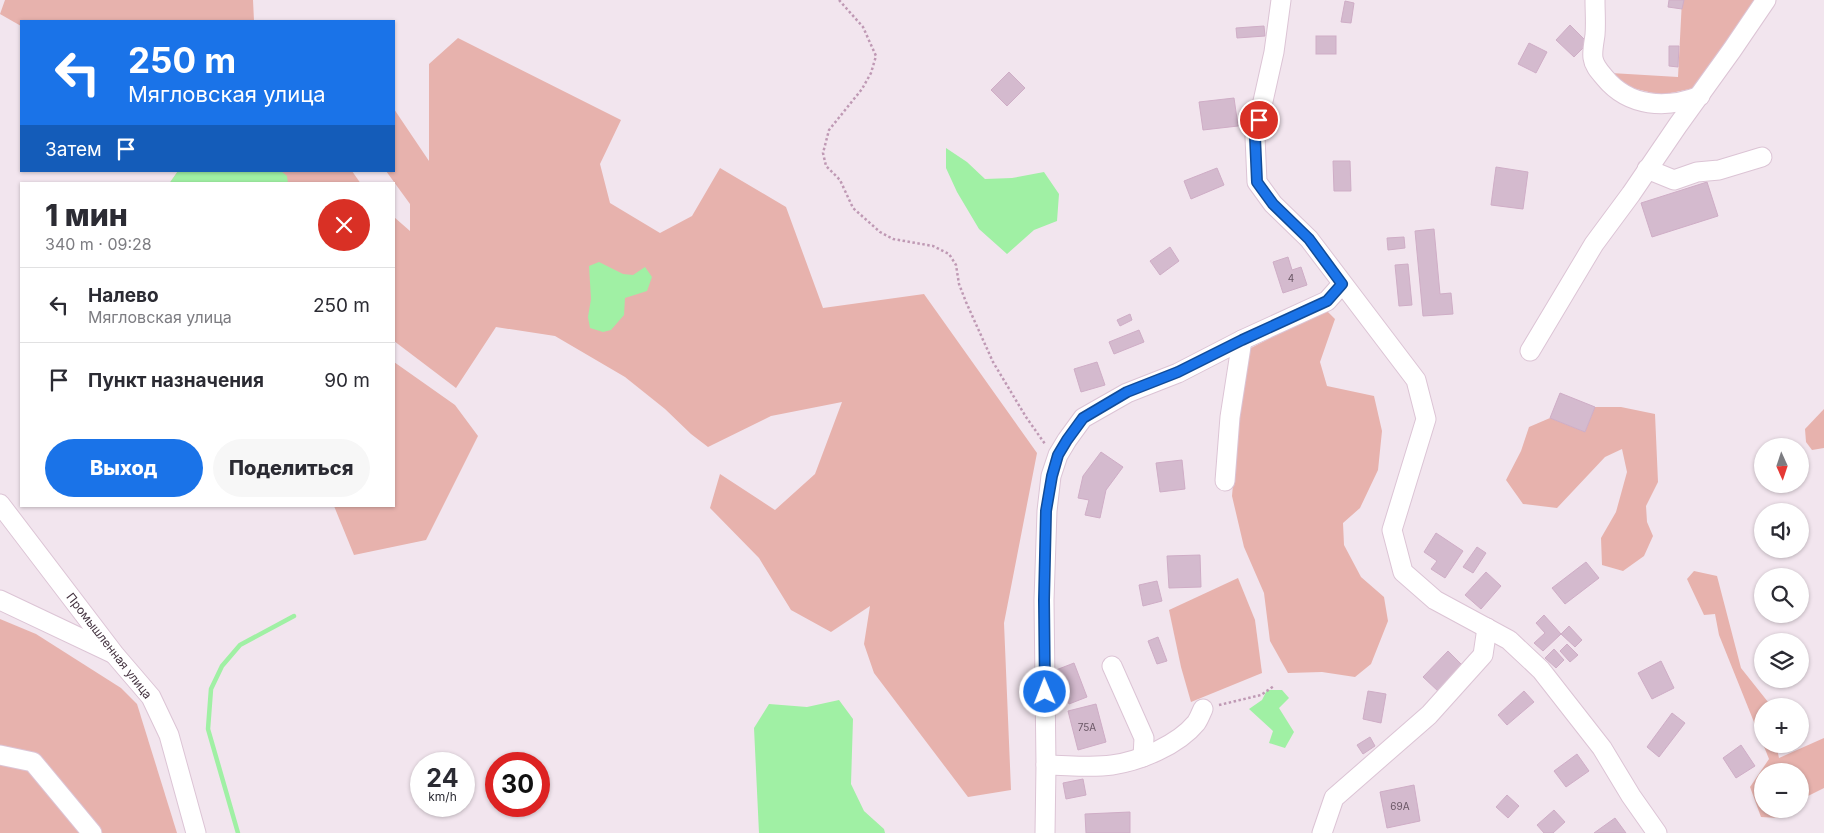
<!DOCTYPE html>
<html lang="ru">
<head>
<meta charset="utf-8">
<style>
  body { margin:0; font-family:Inter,sans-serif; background:#f7f7f7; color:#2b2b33; height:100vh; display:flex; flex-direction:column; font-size:19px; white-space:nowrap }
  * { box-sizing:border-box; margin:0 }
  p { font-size:16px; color:#7c7c81 }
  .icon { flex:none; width:28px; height:28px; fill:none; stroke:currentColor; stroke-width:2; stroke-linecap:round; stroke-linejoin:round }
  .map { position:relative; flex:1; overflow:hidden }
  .drawer { position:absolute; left:20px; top:182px; width:375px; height:325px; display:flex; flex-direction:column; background:#fff; border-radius:0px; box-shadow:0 1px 4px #0004 }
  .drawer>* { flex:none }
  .top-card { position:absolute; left:20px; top:20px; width:375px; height:152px; border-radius:0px; box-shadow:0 1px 4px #0004; background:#1a73e8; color:#fff; overflow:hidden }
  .needle { width:32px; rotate:177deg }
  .fabs { position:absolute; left:1754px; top:438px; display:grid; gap:10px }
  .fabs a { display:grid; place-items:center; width:55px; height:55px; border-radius:50%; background:#fff; box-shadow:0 1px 4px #0004; font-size:25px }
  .speed { position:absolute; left:410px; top:752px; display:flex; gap:10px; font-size:25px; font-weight:700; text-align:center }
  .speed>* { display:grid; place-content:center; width:65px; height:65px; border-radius:50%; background:#fff; box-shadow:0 1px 4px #0004; line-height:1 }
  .speed small { font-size:12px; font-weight:400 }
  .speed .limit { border:8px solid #d22; background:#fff; color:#111 }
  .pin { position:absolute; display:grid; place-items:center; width:42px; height:42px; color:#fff; margin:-21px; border:2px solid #fff; border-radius:50%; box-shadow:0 1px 5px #0007 }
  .me { position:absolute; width:55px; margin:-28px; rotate:359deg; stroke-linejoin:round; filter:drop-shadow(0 0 4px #0008) }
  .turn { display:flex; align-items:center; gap:18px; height:105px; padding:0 25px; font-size:22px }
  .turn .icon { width:65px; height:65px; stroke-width:2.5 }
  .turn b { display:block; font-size:35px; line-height:42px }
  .then { display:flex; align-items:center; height:48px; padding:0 25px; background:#0003; gap:10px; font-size:19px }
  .round { display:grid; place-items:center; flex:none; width:52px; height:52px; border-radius:26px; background:#f7f7f7 }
  .overview { display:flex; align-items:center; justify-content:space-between; height:85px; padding:0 25px }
  h1 { font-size:30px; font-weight:800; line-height:38px }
  .action { display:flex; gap:10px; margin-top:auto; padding:10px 25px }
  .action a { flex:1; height:58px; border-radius:30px; background:#1a73e8; color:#fff; font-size:20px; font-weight:800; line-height:58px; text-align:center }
  .action a+a { background:#f7f7f7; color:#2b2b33 }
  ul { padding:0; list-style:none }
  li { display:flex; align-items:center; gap:15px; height:75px; padding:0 25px; border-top:1px solid #e1e1e2 }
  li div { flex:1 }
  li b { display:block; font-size:19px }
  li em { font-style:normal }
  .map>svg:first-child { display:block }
</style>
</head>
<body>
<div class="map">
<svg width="1824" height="833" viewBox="0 0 1824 833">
  <rect width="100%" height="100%" fill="#f2e5ee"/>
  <g fill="#e7b2ad">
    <polygon points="5,0 253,0 254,21 21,21 21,26 0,14"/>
    <polygon points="1682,0 1761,0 1695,88 1661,95 1628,87 1611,73 1678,77"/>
    <polygon points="458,38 621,120 600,164 610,203 660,233 692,216 720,168 786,207 823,308 924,294 1037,453 1004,623 1011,790 968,797 874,673 864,644 870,606 831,632 791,610 759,558 710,508 720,474 775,510 815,474 842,402 771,416 708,447 691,434 665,409 625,377 555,336 496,327 456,388 394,341 394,217 410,231 410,204 386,171 394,171 394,109 429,161 429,64"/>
    <polygon points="178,171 352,171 361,184 169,184"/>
    <polygon points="1326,310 1335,319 1320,362 1327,386 1374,396 1382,431 1378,470 1360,508 1343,523 1344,545 1361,577 1384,597 1388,621 1371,664 1355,677 1322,672 1288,673 1270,641 1264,593 1244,547 1232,496 1240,403 1247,350"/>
    <polygon points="394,362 455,405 478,436 426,540 354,555 334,506 394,506"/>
    <polygon points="1595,407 1621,407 1655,414 1658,482 1646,506 1647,522 1653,536 1644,556 1623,571 1602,565 1601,538 1616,512 1627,472 1622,449 1605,457 1557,508 1523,504 1506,480 1521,451 1529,427 1550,418 1585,432"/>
    <polygon points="1824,409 1824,448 1812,450 1806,442 1805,429"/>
    <polygon points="1694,571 1717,576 1741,668 1768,702 1769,706 1762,706 1762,742 1719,635 1715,614 1704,615 1687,579"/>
    <polygon points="1238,578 1255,620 1262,673 1191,702 1181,667 1169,610"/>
    <polygon points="0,619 36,634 121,688 137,704 177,833 0,833"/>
    <polygon points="1824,738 1824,788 1800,800 1800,771 1762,771 1762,809 1789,809 1778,818 1761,817 1750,787 1769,759 1763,744 1776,744 1779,758"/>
  </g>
  <g fill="#a0f0a4">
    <polygon points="946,148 967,162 985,179 1012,178 1044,172 1059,194 1057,221 1034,230 1007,254 979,229 957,192 946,168"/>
    <polygon points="178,171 281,171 287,176 288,184 169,184"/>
    <polygon points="599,262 623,274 633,275 645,267 652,277 647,291 625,298 624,315 611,330 603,332 590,328 588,317 591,299 589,266"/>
    <polygon points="1267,690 1282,690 1289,698 1279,708 1294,732 1285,748 1269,743 1273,731 1249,709 1262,700"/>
    <polygon points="839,700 853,719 851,784 864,811 884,829 885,833 759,833 754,728 769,704 807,707"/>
  </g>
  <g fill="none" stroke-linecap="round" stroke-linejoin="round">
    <polyline stroke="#a0f0a4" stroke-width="4.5" points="238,833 208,729 211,689 222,666 240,645 294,616"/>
  </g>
  <g fill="#d4bace" stroke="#cfadc6">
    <polygon points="1669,0 1684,0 1682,9 1668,7"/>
    <polygon points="1345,1 1354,3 1351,23 1341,22"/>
    <polygon points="1570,25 1588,43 1574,57 1556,40"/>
    <polygon points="1264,26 1265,36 1237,38 1236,28"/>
    <rect x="1316" y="36" width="20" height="18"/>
    <polygon points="1529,43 1547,52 1536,73 1518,64"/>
    <polygon points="1669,46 1679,46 1678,67 1669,66"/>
    <polygon points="1009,72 1025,88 1007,106 991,90"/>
    <polygon points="1234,98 1238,126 1203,130 1199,102"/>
    <polygon points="1333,161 1350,161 1351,191 1334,191"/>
    <polygon points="1496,167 1528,172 1523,209 1491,205"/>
    <polygon points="1217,168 1224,185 1191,199 1184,181"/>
    <polygon points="1707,182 1718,216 1652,237 1641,203"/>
    <polygon points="1434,229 1440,294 1451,293 1453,314 1423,316 1415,231"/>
    <polygon points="1404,237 1405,248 1388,250 1387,238"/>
    <polygon points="1170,247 1179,261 1160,275 1150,261"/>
    <polygon points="1288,257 1292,270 1301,267 1307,285 1283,293 1273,262"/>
    <polygon points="1408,264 1412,305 1399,306 1395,265"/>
    <polygon points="1130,314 1132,320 1120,326 1117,320"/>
    <polygon points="1139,330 1144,342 1114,354 1109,342"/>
    <polygon points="1097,362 1105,385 1081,392 1074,369"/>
    <polygon points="1560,393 1595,407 1585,432 1550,418"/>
    <polygon points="1101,452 1123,467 1106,490 1100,518 1085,515 1089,500 1078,498 1083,476"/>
    <polygon points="1182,460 1185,489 1160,492 1156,463"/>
    <polygon points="1436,533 1463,551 1445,578 1431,569 1437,561 1424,552"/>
    <polygon points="1477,547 1486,553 1473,573 1463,567"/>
    <polygon points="1200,555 1201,587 1169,588 1167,556"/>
    <polygon points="1586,562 1599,578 1565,604 1552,588"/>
    <polygon points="1486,572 1501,586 1481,609 1465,595"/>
    <polygon points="1157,581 1162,601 1143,606 1139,585"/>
    <polygon points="1544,615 1561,634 1543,651 1534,643 1545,633 1536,623"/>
    <polygon points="1569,626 1582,640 1575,647 1561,634"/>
    <polygon points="1158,637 1167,661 1157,664 1148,641"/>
    <polygon points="1567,644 1578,655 1570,662 1560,651"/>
    <polygon points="1554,649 1564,660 1556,668 1545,658"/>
    <polygon points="1448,651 1464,667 1439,692 1423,677"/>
    <polygon points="1661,661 1674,688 1652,699 1638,673"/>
    <polygon points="1074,663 1087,697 1069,704 1056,670"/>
    <polygon points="1368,691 1386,694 1381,723 1363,719"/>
    <polygon points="1524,691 1534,702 1507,725 1498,715"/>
    <polygon points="1096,704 1106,742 1078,750 1068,711"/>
    <polygon points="1672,713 1685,723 1659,757 1647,747"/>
    <polygon points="1370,737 1375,746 1363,754 1357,745"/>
    <polygon points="1741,745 1755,766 1736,778 1723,758"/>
    <polygon points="1577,754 1589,771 1566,787 1554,771"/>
    <polygon points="1083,779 1086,795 1066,799 1063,783"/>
    <polygon points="1414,785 1420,821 1387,828 1380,792"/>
    <polygon points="1507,795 1519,806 1508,818 1496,807"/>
    <polygon points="1554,810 1565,822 1553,833 1544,833 1537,825"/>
    <polygon points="1130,812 1130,833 1086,833 1085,814"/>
    <polygon points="1615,818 1626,833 1594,833"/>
  </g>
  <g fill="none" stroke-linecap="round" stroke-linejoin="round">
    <g stroke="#dcc4d5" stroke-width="21">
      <g id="minor">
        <polyline points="1281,0 1274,52 1255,137 1257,182 1273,204 1309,239 1416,380 1426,419 1392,530 1403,572 1435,600 1509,640 1541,670 1602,748 1631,796 1657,833"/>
        <path d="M1595 0C1595 12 1596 23 1595 35 1594 42 1592 51 1593 58 1594 66 1600 72 1605 78 1629 107 1666 109 1700 96"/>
        <polyline points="1647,169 1674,180 1697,172 1719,170 1762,157"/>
        <polyline points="1530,351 1594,244 1631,194 1678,125 1732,50 1766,0"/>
        <polyline points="1225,481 1230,417 1242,340"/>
        <polyline points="0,504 115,655 151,697 169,735 196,833"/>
        <polyline points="0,600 112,653"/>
        <polyline points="1112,666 1144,738 1143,757"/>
        <polyline points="0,755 33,762 92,833"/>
        <path d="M1046 765C1067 765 1091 768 1112 765 1140 761 1178 745 1196 723 1199 719 1201 713 1203 709"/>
        <polyline points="1045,833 1046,765 1044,600 1047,511 1051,476 1058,455 1067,440 1083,418 1127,393 1178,373 1242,340 1327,301 1342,284"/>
        <polyline points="1322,833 1334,798 1429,715 1483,655 1487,628"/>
      </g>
    </g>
    <g stroke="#bf99b4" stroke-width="2.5" stroke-dasharray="2.5 2.5" stroke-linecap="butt">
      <polyline points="839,0 863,27 876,56 871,73 862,89 829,130 823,153 826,166 840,180 853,208 880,232 893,239 933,246 949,254 956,265 959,284 966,302 993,362 1026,417 1045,444"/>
      <polyline points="1219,705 1261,695 1274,686"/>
    </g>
    <use href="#minor" stroke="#fff" stroke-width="19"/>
  </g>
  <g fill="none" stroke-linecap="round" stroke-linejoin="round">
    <g stroke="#114b97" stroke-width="12">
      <polyline id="route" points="1045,692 1044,600 1046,511 1052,476 1058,455 1067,440 1083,418 1127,392 1178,372 1242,340 1327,301 1342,284 1309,239 1273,204 1257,182 1255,137 1259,120"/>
    </g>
    <use href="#route" stroke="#1a73e8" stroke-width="9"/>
  </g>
  <g text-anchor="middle" stroke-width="4.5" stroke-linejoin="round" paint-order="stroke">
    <g font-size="10" fill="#695664">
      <text x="1291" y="282">4</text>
      <text x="1087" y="731">75А</text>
      <text x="1400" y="810">69А</text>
    </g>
    <g font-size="12" fill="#453441" stroke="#fff">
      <text transform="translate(109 646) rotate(52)" y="4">Промышленная улица</text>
    </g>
  </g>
</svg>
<div class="fabs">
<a><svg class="needle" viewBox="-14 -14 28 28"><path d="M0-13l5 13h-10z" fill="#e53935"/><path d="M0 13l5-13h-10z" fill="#7c7c81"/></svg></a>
<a><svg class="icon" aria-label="sound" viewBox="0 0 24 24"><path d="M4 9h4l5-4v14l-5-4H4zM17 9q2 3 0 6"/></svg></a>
<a><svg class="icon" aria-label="search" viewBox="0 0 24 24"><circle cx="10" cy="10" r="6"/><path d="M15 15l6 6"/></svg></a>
<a><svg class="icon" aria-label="layers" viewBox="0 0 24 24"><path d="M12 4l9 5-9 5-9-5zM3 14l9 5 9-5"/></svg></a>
<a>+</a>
<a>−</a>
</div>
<div class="speed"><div>24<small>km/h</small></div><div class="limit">30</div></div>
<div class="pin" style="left:1259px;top:120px;background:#d93025"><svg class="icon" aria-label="arrive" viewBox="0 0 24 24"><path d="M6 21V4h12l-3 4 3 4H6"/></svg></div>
<svg class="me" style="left:1045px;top:692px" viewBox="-20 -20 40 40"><circle r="17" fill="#1a73e8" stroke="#fff" stroke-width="3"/><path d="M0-11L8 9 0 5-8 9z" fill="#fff"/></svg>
<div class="top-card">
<div class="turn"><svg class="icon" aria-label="left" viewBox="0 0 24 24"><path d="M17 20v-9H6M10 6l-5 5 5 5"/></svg><div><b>250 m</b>Мягловская улица</div></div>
<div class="then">Затем<svg class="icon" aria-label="arrive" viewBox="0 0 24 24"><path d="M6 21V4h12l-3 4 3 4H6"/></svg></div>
</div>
<section class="drawer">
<div class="overview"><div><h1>1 мин</h1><p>340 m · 09:28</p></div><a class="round" style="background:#d93025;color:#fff"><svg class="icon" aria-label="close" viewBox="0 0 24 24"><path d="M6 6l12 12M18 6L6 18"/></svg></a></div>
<ul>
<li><svg class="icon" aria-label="left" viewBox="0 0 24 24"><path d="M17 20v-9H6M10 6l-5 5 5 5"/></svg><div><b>Налево</b><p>Мягловская улица</p></div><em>250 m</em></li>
<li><svg class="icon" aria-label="arrive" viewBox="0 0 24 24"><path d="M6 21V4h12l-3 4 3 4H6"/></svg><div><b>Пункт назначения</b></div><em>90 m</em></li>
</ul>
<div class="action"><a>Выход</a><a>Поделиться</a></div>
</section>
</div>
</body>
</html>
